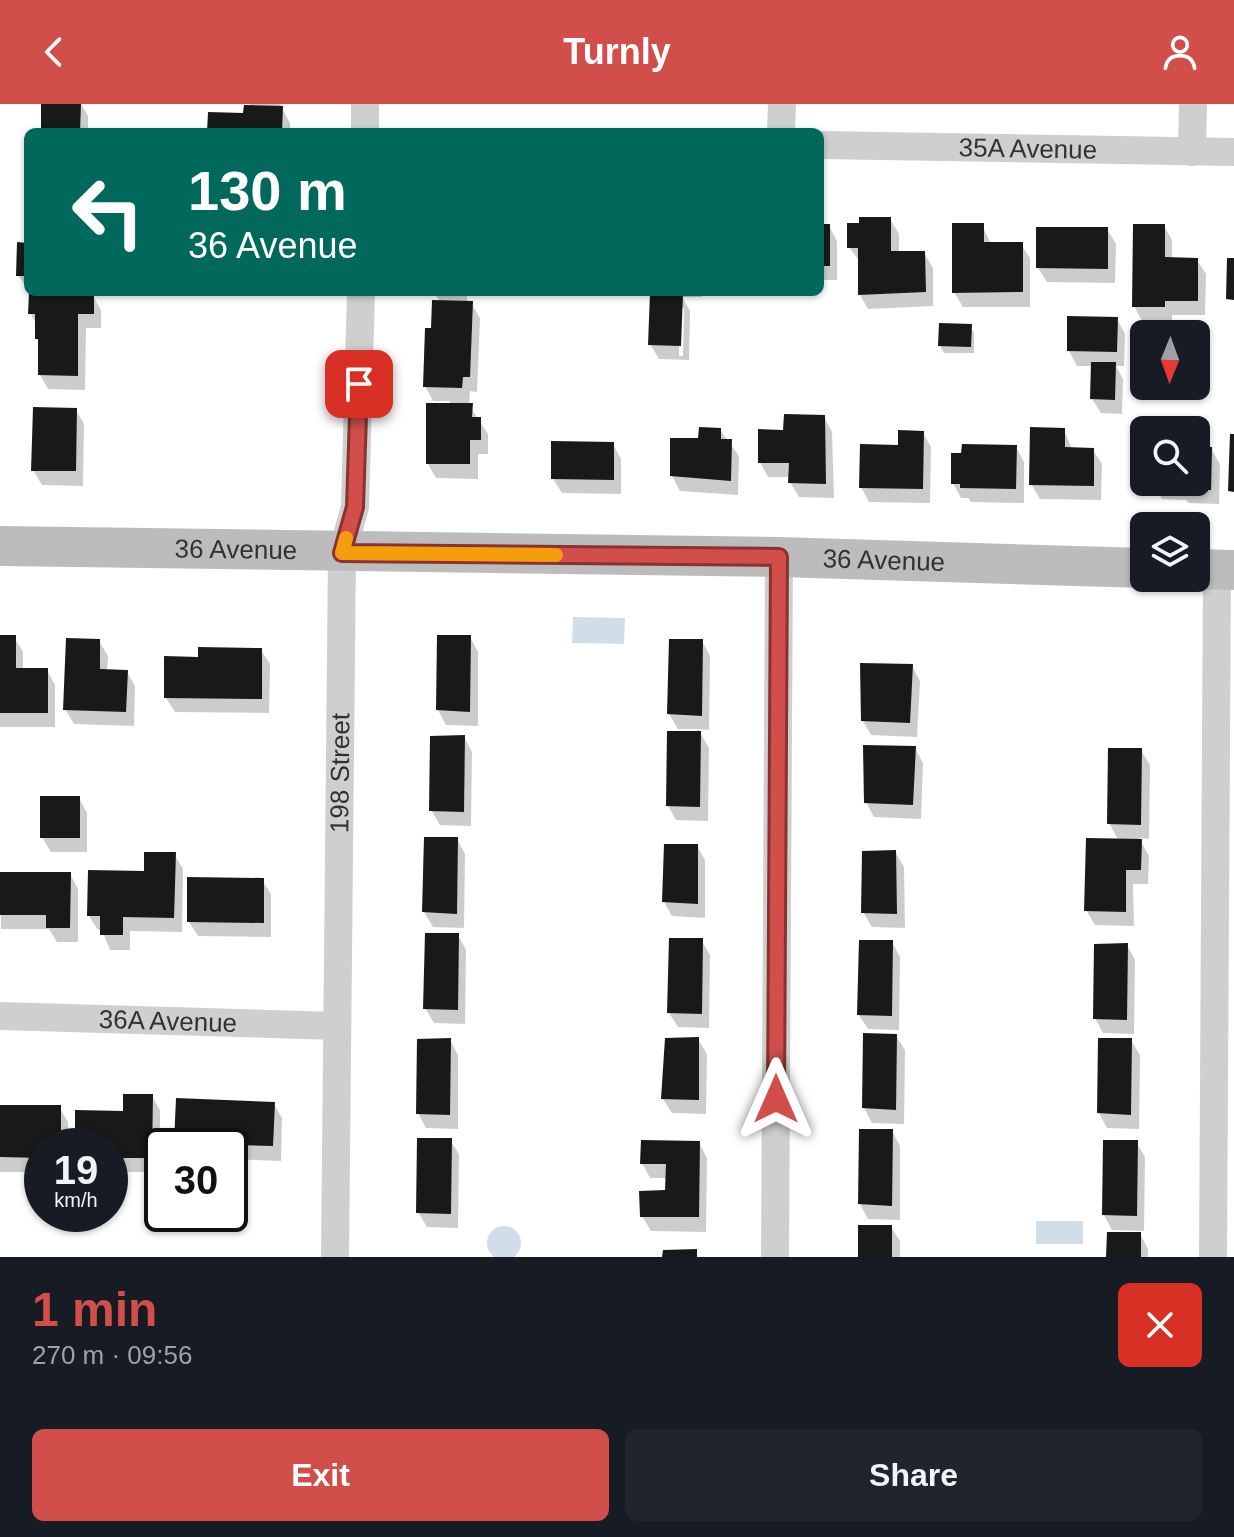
<!DOCTYPE html>
<html lang="en">
<head>
<meta charset="utf-8">
<style>
  body { margin:0; font-family:Arial,sans-serif; background:#20242c; color:#f1f3f6; height:100vh; display:flex; flex-direction:column; font-size:30px; white-space:nowrap }
  * { box-sizing:border-box; margin:0 }
  p { font-size:26px; color:#9ea1a6 }
  .icon { flex:none; width:44px; height:44px; fill:none; stroke:currentColor; stroke-width:2; stroke-linecap:round; stroke-linejoin:round }
  .map { position:relative; height:1153px; overflow:hidden }
  .details { display:flex; flex-direction:column; background:#171b24; flex:1 }
  .details>* { flex:none }
  .banner { position:absolute; left:24px; top:24px; width:800px; height:168px; border-radius:12px; box-shadow:0 2px 6px #0004; background:#00695c; color:#fff; overflow:hidden }
  .needle { width:52px; rotate:181deg }
  .tools { position:absolute; left:1130px; top:216px; display:grid; gap:16px }
  .tools a { display:grid; place-items:center; width:80px; height:80px; border-radius:12px; background:#171b24; box-shadow:0 2px 6px #0004; font-size:40px }
  .speed { position:absolute; left:24px; top:1024px; display:flex; gap:16px; font-size:40px; font-weight:700; text-align:center }
  .speed>* { display:grid; place-content:center; width:104px; height:104px; border-radius:50%; background:#171b24; box-shadow:0 2px 6px #0004; line-height:1 }
  .speed small { font-size:20px; font-weight:400 }
  .speed .limit { border:4px solid #111; border-radius:12px; background:#fff; color:#111 }
  .pin { position:absolute; display:grid; place-items:center; width:68px; height:68px; color:#fff; margin:-34px; border-radius:16px; box-shadow:0 4px 12px #0006 }
  .me { position:absolute; width:88px; margin:-44px; rotate:0deg; stroke-linejoin:round; filter:drop-shadow(0 0 6px #0008) }
  .turn { display:flex; align-items:center; gap:28px; height:168px; padding:0 32px; font-size:36px }
  .turn .icon { width:104px; height:104px; stroke-width:2.5 }
  .turn b { display:block; font-size:56px; line-height:68px }
  .round { display:grid; place-items:center; flex:none; width:84px; height:84px; border-radius:12px; background:#20242c }
  .head { display:flex; align-items:center; justify-content:space-between; height:136px; padding:0 32px }
  h1 { font-size:48px; font-weight:700; line-height:60px; color:#d14e4b }
  .action { display:flex; gap:16px; margin-top:auto; padding:16px 32px }
  .action a { flex:1; height:92px; border-radius:12px; background:#d14e4b; color:#fff; font-size:32px; font-weight:700; line-height:92px; text-align:center }
  .action a+a { background:#20242c; color:#f1f3f6 }
  header { display:flex; justify-content:space-between; align-items:center; height:104px; padding:0 32px; background:#d14e4b; color:#fff; font-size:36px; font-weight:700 }
  .map>svg:first-child { display:block }
</style>
</head>
<body>
<header><svg class="icon" aria-label="back" viewBox="0 0 24 24"><path d="M15 5l-7 7 7 7"/></svg>Turnly<svg class="icon" aria-label="person" viewBox="0 0 24 24"><circle cx="12" cy="8" r="4"/><path d="M4 21q1-7 8-7t8 7"/></svg></header>
<div class="map">
<svg width="1234" height="1153" viewBox="0 0 1234 1153">
  <rect width="100%" height="100%" fill="#fff"/>
  <g fill="#d1deea">
    <polygon points="573,513 625,514 624,540 572,539"/>
    <rect x="1036" y="1117" width="47" height="23"/>
    <circle cx="504" cy="1139" r="17"/>
  </g>
  <g fill="#0003" fill-rule="evenodd">
    <polygon points="43,0 81,0 88,12 88,28 43,28"/>
    <polygon points="249,0 284,0 280,1 290,19 290,28 209,28 245,12 252,4"/>
    <polygon points="890,115 899,130 899,149 924,149 933,164 933,202 868,205 860,191 860,158 849,143"/>
    <polygon points="982,121 991,140 1021,140 1030,154 1030,203 963,203 954,188"/>
    <polygon points="820,122 829,122 837,137 837,176 820,176"/>
    <polygon points="1164,122 1172,136 1172,155 1197,156 1206,170 1205,211 1172,211 1172,217 1142,217 1134,202"/>
    <polygon points="1107,125 1116,140 1115,179 1047,178 1038,164"/>
    <polygon points="28,141 28,186 18,171"/>
    <polygon points="434,188 482,188 482,191 467,191 467,199 471,199 480,214 477,288 470,287 469,301 488,330 488,350 478,350 478,375 436,374 428,360 450,301 450,297 433,297 425,282 432,226 440,198"/>
    <polygon points="570,188 644,188 644,191 571,190"/>
    <path d="M678 188H702V193H682L690 207 689 256 659 255 650 240 681 192ZM680 204H684L683 252H679Z"/>
    <polygon points="92,191 101,206 101,224 86,224 85,286 48,285 40,271 40,240 37,234 37,221 30,209"/>
    <polygon points="1117,215 1125,230 1124,262 1116,262 1123,275 1122,310 1101,309 1092,295 1093,262 1077,262 1069,247"/>
    <polygon points="970,222 974,229 974,249 944,249 940,242"/>
    <polygon points="76,306 84,320 83,382 42,381 33,366"/>
    <polygon points="824,313 832,328 834,394 799,393 790,378 791,373 768,373 760,358 785,328"/>
    <polygon points="720,326 739,352 738,391 680,387 672,372 700,336"/>
    <polygon points="1064,326 1072,345 1093,346 1102,360 1101,396 1040,395 1031,380"/>
    <polygon points="923,329 931,343 930,399 869,398 861,383 900,343"/>
    <polygon points="1196,336 1200,336 1205,345 1211,345 1220,360 1219,400 1189,399 1186,396 1162,395 1153,378 1196,378"/>
    <polygon points="613,340 621,355 621,390 562,389 553,375"/>
    <polygon points="1016,343 1024,358 1024,399 971,398 968,394 961,394 953,379"/>
    <polygon points="0,533 14,533 23,548 23,566 47,566 55,581 55,623 0,623"/>
    <polygon points="470,533 478,548 478,622 446,621 438,606"/>
    <polygon points="99,537 108,552 107,567 127,568 135,582 134,622 74,620 65,605"/>
    <polygon points="702,537 710,552 709,626 698,625 709,644 708,717 676,716 668,702 698,625 678,625 669,610"/>
    <polygon points="261,546 270,560 269,609 175,608 166,594 200,555"/>
    <polygon points="912,562 920,577 917,633 871,631 863,617"/>
    <polygon points="464,633 472,648 471,722 440,721 431,706"/>
    <polygon points="915,644 923,659 921,715 874,713 866,698"/>
    <polygon points="1141,646 1150,661 1149,735 1139,734 1149,752 1148,780 1133,780 1134,822 1095,821 1086,806 1119,737 1109,719"/>
    <polygon points="79,694 87,709 87,748 51,748 42,733"/>
    <polygon points="457,735 465,750 464,824 433,823 424,808"/>
    <polygon points="697,742 705,756 705,814 672,812 664,798"/>
    <polygon points="895,748 904,763 905,824 872,823 863,808"/>
    <polygon points="174,750 183,765 182,828 130,827 130,846 110,846 102,826 98,826 89,812"/>
    <polygon points="0,770 70,770 78,785 78,838 57,838 49,825 1,825"/>
    <polygon points="262,776 271,790 271,833 198,832 189,818"/>
    <polygon points="458,831 466,846 465,920 434,919 425,904"/>
    <polygon points="701,836 710,851 709,924 678,923 669,909"/>
    <polygon points="892,838 900,853 899,926 868,925 859,911"/>
    <polygon points="1127,841 1135,856 1134,930 1103,929 1095,914"/>
    <polygon points="896,932 905,946 904,1020 872,1019 864,1004"/>
    <polygon points="698,935 707,950 706,1010 672,1009 663,995"/>
    <polygon points="450,936 458,951 458,1025 426,1024 418,1009"/>
    <polygon points="1131,936 1140,951 1139,1025 1107,1024 1099,1009"/>
    <polygon points="152,992 160,1006 160,1068 110,1068 110,1042 77,1042"/>
    <polygon points="274,1000 282,1014 281,1057 230,1055 230,1042 178,1042 176,1039"/>
    <polygon points="0,1003 59,1003 68,1018 68,1042 42,1042 42,1068 0,1068"/>
    <polygon points="892,1027 900,1042 900,1116 868,1115 860,1100"/>
    <polygon points="450,1036 459,1050 458,1124 427,1123 418,1108"/>
    <polygon points="1136,1038 1145,1053 1144,1127 1112,1126 1104,1111"/>
    <polygon points="699,1039 707,1054 706,1128 651,1127 642,1112 667,1088 667,1074 650,1074 642,1059"/>
    <polygon points="891,1123 900,1137 900,1153 860,1153"/>
    <polygon points="1140,1130 1148,1145 1148,1153 1108,1153"/>
  </g>
  <g fill="#191919">
    <polygon points="41,0 81,0 80,28 41,28"/>
    <polygon points="244,1 283,2 282,28 207,28 208,8 243,9"/>
    <polygon points="859,113 891,113 891,147 925,147 926,188 858,191 858,144 847,144 847,119 859,119"/>
    <polygon points="952,119 984,119 984,138 1023,138 1023,188 952,189"/>
    <rect x="820" y="120" width="10" height="42"/>
    <polygon points="1133,120 1165,120 1165,153 1198,154 1198,197 1165,197 1165,203 1132,203"/>
    <polygon points="1036,123 1108,123 1108,165 1036,164"/>
    <polygon points="17,138 28,139 28,172 16,172"/>
    <polygon points="1227,154 1234,154 1234,196 1226,195"/>
    <polygon points="29,188 94,189 94,210 78,210 78,272 38,271 38,235 35,235 35,210 28,210"/>
    <polygon points="650,189 683,190 681,242 648,241"/>
    <polygon points="432,196 473,197 470,273 463,273 462,284 423,283 425,224 431,224"/>
    <polygon points="1067,212 1118,213 1117,248 1067,247"/>
    <polygon points="939,219 972,220 971,243 938,242"/>
    <polygon points="1091,258 1116,258 1115,296 1090,295"/>
    <polygon points="426,299 473,299 472,313 481,313 481,336 470,336 470,360 426,360"/>
    <polygon points="33,303 77,304 76,367 31,367"/>
    <polygon points="784,310 825,311 826,380 788,379 789,359 758,359 758,325 783,326"/>
    <polygon points="699,323 721,324 721,335 732,335 731,377 670,372 670,334 698,334"/>
    <polygon points="1030,323 1065,324 1065,343 1094,344 1094,382 1029,381"/>
    <polygon points="898,326 924,327 923,385 859,384 860,340 898,341"/>
    <polygon points="1230,330 1234,330 1234,388 1228,387"/>
    <polygon points="1196,334 1201,334 1201,343 1212,343 1211,386 1178,385 1178,381 1151,381 1151,378 1196,378"/>
    <polygon points="551,337 614,338 614,376 551,375"/>
    <polygon points="962,340 1017,341 1016,385 960,384 960,380 951,380 951,349 961,349"/>
    <polygon points="0,531 16,531 16,564 48,564 48,609 0,609"/>
    <polygon points="437,531 471,531 470,608 436,606"/>
    <polygon points="66,534 100,535 100,565 128,566 126,608 63,606"/>
    <polygon points="669,535 703,535 702,612 667,610"/>
    <polygon points="198,543 262,544 262,595 164,594 164,552 198,553"/>
    <polygon points="860,559 913,560 910,619 861,617"/>
    <polygon points="667,627 701,627 700,703 666,702"/>
    <polygon points="465,631 464,708 429,707 430,632"/>
    <polygon points="863,641 916,642 913,701 864,699"/>
    <polygon points="1108,644 1142,644 1141,721 1107,720"/>
    <rect x="40" y="692" width="40" height="42"/>
    <polygon points="424,733 458,733 457,810 422,808"/>
    <polygon points="1086,734 1142,735 1141,766 1126,766 1126,808 1084,807"/>
    <polygon points="664,740 698,740 698,800 662,798"/>
    <polygon points="896,746 897,810 861,809 862,747"/>
    <polygon points="144,748 176,748 174,814 123,813 123,831 100,831 100,812 87,812 88,766 144,767"/>
    <polygon points="0,768 71,768 70,824 46,824 46,811 0,811"/>
    <polygon points="187,773 264,774 264,819 187,818"/>
    <polygon points="425,829 459,829 458,906 423,905"/>
    <polygon points="669,834 703,834 702,910 667,909"/>
    <polygon points="859,836 893,836 892,912 857,911"/>
    <polygon points="1128,839 1127,916 1093,915 1094,840"/>
    <polygon points="863,929 897,930 896,1006 862,1004"/>
    <polygon points="699,933 699,996 661,995 665,934"/>
    <polygon points="451,934 450,1011 416,1010 417,935"/>
    <polygon points="1098,934 1132,934 1131,1011 1097,1009"/>
    <polygon points="123,990 153,990 152,1054 110,1054 110,1042 75,1042 75,1006 123,1007"/>
    <polygon points="176,994 275,998 273,1042 174,1039"/>
    <polygon points="0,1001 61,1001 61,1042 42,1042 42,1054 0,1053"/>
    <polygon points="859,1025 893,1025 892,1102 858,1100"/>
    <polygon points="417,1034 452,1034 451,1110 416,1109"/>
    <polygon points="641,1036 700,1037 699,1113 640,1113 639,1087 665,1086 666,1060 640,1060"/>
    <polygon points="1103,1036 1138,1036 1137,1112 1102,1111"/>
    <rect x="858" y="1121" width="34" height="32"/>
    <polygon points="1107,1128 1141,1128 1141,1153 1106,1153"/>
    <polygon points="697,1145 697,1153 662,1153 663,1146"/>
  </g>
  <g fill="none" stroke-linecap="round" stroke-linejoin="round">
    <g stroke="#cfcfcf" stroke-width="28">
      <polyline points="365,0 365,28"/>
      <polyline points="781,28 782,0"/>
      <path id="s1" d="M820 41 1234 48"/>
      <polyline points="1192,48 1193,0"/>
      <path id="s2" d="M0 912 337 922"/>
      <path id="s3" d="M335 1153 342 449 355 403 361 188"/>
      <polyline points="775,1153 779,453"/>
      <polyline points="1213,1153 1217,466"/>
    </g>
    <g stroke="#bcbcbc" stroke-width="40">
      <path id="s4" d="M0 442 779 453 1144 464"/>
      <polyline points="1196,465 1234,466"/>
    </g>
  </g>
  <g fill="none" stroke-linecap="round" stroke-linejoin="round">
    <g stroke="#883331" stroke-width="20">
      <polyline id="route" points="359,280 355,403 342,449 779,453 776,995"/>
    </g>
    <use href="#route" stroke="#d14e4b" stroke-width="14"/>
    <polyline stroke="#f59e0b" stroke-width="14" points="346,434 342,449 556,451"/>
  </g>
  <g text-anchor="middle" stroke-width="8" stroke-linejoin="round" paint-order="stroke">
    <g font-size="26" fill="#323232" stroke="#fff">
      <text dy="9" stroke="none"><textPath href="#s1" startOffset="208">35A Avenue</textPath></text>
      <text dy="9" stroke="none"><textPath href="#s4" startOffset="236">36 Avenue</textPath></text>
      <text dy="9" stroke="none"><textPath href="#s4" startOffset="884">36 Avenue</textPath></text>
      <text dy="9" stroke="none"><textPath href="#s3" startOffset="484">198 Street</textPath></text>
      <text dy="9" stroke="none"><textPath href="#s2" startOffset="168">36A Avenue</textPath></text>
    </g>
  </g>
</svg>
<div class="tools">
<a><svg class="needle" viewBox="-14 -14 28 28"><path d="M0-13l5 13h-10z" fill="#e53935"/><path d="M0 13l5-13h-10z" fill="#9ea1a6"/></svg></a>
<a><svg class="icon" aria-label="search" viewBox="0 0 24 24"><circle cx="10" cy="10" r="6"/><path d="M15 15l6 6"/></svg></a>
<a><svg class="icon" aria-label="layers" viewBox="0 0 24 24"><path d="M12 4l9 5-9 5-9-5zM3 14l9 5 9-5"/></svg></a>
</div>
<div class="speed"><div>19<small>km/h</small></div><div class="limit">30</div></div>
<div class="pin" style="left:359px;top:280px;background:#d93025"><svg class="icon" aria-label="arrive" viewBox="0 0 24 24"><path d="M6 21V4h12l-3 4 3 4H6"/></svg></div>
<svg class="me" style="left:776px;top:995px" viewBox="-20 -20 40 40"><path d="M0-17L14 15 0 8-14 15z" fill="#d14e4b" stroke="#fff" stroke-width="4"/></svg>
<div class="banner">
<div class="turn"><svg class="icon" aria-label="left" viewBox="0 0 24 24"><path d="M17 20v-9H6M10 6l-5 5 5 5"/></svg><div><b>130 m</b>36 Avenue</div></div>
</div>
</div>
<section class="details">
<div class="head"><div><h1>1 min</h1><p>270 m · 09:56</p></div><a class="round" style="background:#d93025;color:#fff"><svg class="icon" aria-label="close" viewBox="0 0 24 24"><path d="M6 6l12 12M18 6L6 18"/></svg></a></div>
<div class="action"><a>Exit</a><a>Share</a></div>
</section>
</body>
</html>
